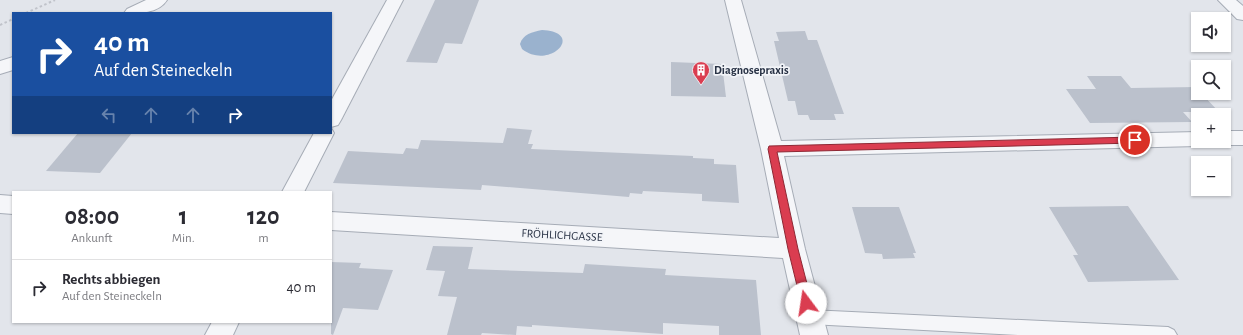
<!DOCTYPE html>
<html lang="de">
<head>
<meta charset="utf-8">
<style>
  body { margin:0; font-family:"Alegreya Sans",sans-serif; background:#f7f7f7; color:#2b2b33; height:100vh; display:flex; flex-direction:column; font-size:15px; white-space:nowrap }
  * { box-sizing:border-box; margin:0 }
  p { font-size:13px; color:#7c7c81 }
  .icon { flex:none; width:22px; height:22px; fill:none; stroke:currentColor; stroke-width:2; stroke-linecap:round; stroke-linejoin:round }
  .map { position:relative; flex:1; overflow:hidden }
  .drawer { position:absolute; left:12px; top:191px; width:320px; height:132px; display:flex; flex-direction:column; background:#fff; border-radius:0px; box-shadow:0 1px 3px #0004 }
  .drawer>* { flex:none }
  .hud { position:absolute; left:12px; top:12px; width:320px; height:122px; border-radius:0px; box-shadow:0 1px 3px #0004; background:#1a4fa0; color:#fff; overflow:hidden }
  .tools { position:absolute; left:1191px; top:12px; display:grid; gap:8px }
  .tools a { display:grid; place-items:center; width:40px; height:40px; border-radius:0px; background:#fff; box-shadow:0 1px 3px #0004; font-size:20px }
  .pin { position:absolute; display:grid; place-items:center; width:34px; height:34px; color:#fff; margin:-17px; border:2px solid #fff; border-radius:50%; box-shadow:0 1px 4px #0007 }
  .me { position:absolute; width:44px; margin:-22px; rotate:346deg; stroke-linejoin:round; filter:drop-shadow(0 0 3px #0008) }
  .turn { display:flex; align-items:center; gap:14px; height:84px; padding:0 16px; font-size:18px }
  .turn .icon { width:52px; height:52px; stroke-width:2.5 }
  .turn b { display:block; font-size:28px; line-height:34px }
  .lanes { display:flex; align-items:center; height:38px; padding:0 16px; background:#0003; justify-content:center; gap:20px; direction:ltr }
  .lanes .off { opacity:.35 }
  .eta { display:flex; justify-content:space-evenly; align-items:center; height:68px; text-align:center }
  .eta b { font-size:24px; font-weight:700; line-height:28px }
  ul { padding:0; list-style:none }
  li { display:flex; align-items:center; gap:12px; height:56px; padding:0 16px; border-top:1px solid #e1e1e2 }
  li div { flex:1 }
  li b { display:block; font-size:15px }
  li em { font-style:normal }
  .map>svg:first-child { display:block }
</style>
</head>
<body>
<div class="map">
<svg width="1243" height="335" viewBox="0 0 1243 335">
  <rect width="100%" height="100%" fill="#e2e5eb"/>
  <path fill="#9ab2ce" d="M542 30C586 32 550 71 522 49L520 44C523 34 532 32 542 30Z"/>
  <g fill="#bbc1cc">
    <polygon points="435,0 479,0 462,44 445,43 437,63 406,62"/>
    <polygon points="805,31 808,40 817,40 844,114 834,114 836,120 810,120 808,115 798,115 795,101 788,101 774,41 779,41 776,32"/>
    <polygon points="671,62 722,64 726,97 671,96"/>
    <polygon points="1087,76 1121,76 1131,88 1196,87 1198,93 1201,93 1219,112 1183,112 1192,122 1090,123 1066,89 1096,89"/>
    <polygon points="507,128 532,130 528,144 533,144 531,149 693,156 693,158 714,159 714,164 736,165 739,203 702,201 702,194 643,191 642,194 630,193 629,197 482,185 481,190 333,183 348,151 403,154 406,148 418,149 421,140 503,143"/>
    <polygon points="78,133 132,133 100,173 46,171"/>
    <polygon points="1128,206 1179,280 1088,282 1073,255 1078,255 1049,207"/>
    <polygon points="852,207 899,207 916,253 913,253 915,258 883,259 882,254 865,253"/>
    <polygon points="433,246 473,247 468,269 583,273 585,264 666,269 665,275 756,280 761,335 719,335 719,326 663,323 663,334 532,325 532,327 517,326 516,335 482,333 481,335 447,335 457,297 438,296 445,271 426,270"/>
    <polygon points="331,262 361,263 359,268 393,270 378,310 343,308 333,335 331,334"/>
  </g>
  <g fill="none" stroke-linecap="round" stroke-linejoin="round">
    <g stroke="#a6acb6" stroke-width="2">
      <polygon id="service" points="810,310 1168,327 1174,330 1177,335 1018,335 810,324 804,322 802,317 804,312"/>
    </g>
    <g stroke="#a6acb6" stroke-width="2">
      <g id="minor">
        <polygon points="387,0 403,0 341,120 338,125 331,127 331,101"/>
        <polygon points="725,0 741,0 781,141 1198,132 1198,141 1207,141 1205,144 1198,146 784,156 805,249 828,335 800,335 783,258 331,230 331,212 779,238 761,149"/>
        <polygon points="1218,0 1236,0 1243,6 1243,20 1237,19"/>
        <polygon points="331,128 334,133 304,192 282,192 314,133 331,133"/>
        <polygon points="1224,131 1243,131 1243,145 1224,145 1217,143 1215,141 1224,141"/>
        <polygon points="0,195 13,196 13,214 0,213"/>
        <polygon points="212,322 239,322 233,335 205,335"/>
      </g>
    </g>
    <g stroke="#a6acb6" stroke-width="2">
      <g id="tertiary">
        <path d="M146 0H167C158 14 139 13 124 13L127 9Z"/>
        <polygon points="13,57 13,70 0,74 0,61"/>
      </g>
    </g>
    <g stroke="#c0c3ca" stroke-width="2" stroke-dasharray="2.5 2.5" stroke-linecap="butt">
      <polyline points="26,13 55,0"/>
      <polyline points="0,25 13,19"/>
    </g>
    <use href="#service" fill="#f5f6f9" fill-rule="evenodd"/>
    <use href="#minor" fill="#f5f6f9" fill-rule="evenodd"/>
    <use href="#tertiary" fill="#f5f6f9" fill-rule="evenodd"/>
  </g>
  <polygon fill="#da3d50" stroke="#8e2834" points="1135,137 1139,140 1135,143 777,152 798,249 812,303 810,306 802,306 788,249 768,149 769,146"/>
  <defs>
    <g id="building-pin" transform="scale(0.9)"><path d="M0 17L-7.5 6A9.5 9.5 0 1 1 7.5 6Z" fill="#da3d50" stroke="#f2f4f8"/><path d="M-4-6H4V6H1V3H-1V6H-4ZM-2.5-4.3h1.7v1.8h-1.7ZM.8-4.3h1.7v1.8H.8ZM-2.5-1h1.7V.8h-1.7ZM.8-1h1.7V.8H.8Z" fill="#fff"/></g>
  </defs>
  <g fill-rule="evenodd">
    <use href="#building-pin" x="701" y="70"/>
  </g>
  <g text-anchor="middle" stroke-width="3.5" stroke-linejoin="round" paint-order="stroke">
    <g font-size="12" font-weight="bold" fill="#283245" stroke="#f2f4f8" text-anchor="start">
      <text x="714" y="74">Diagnosepraxis</text>
    </g>
    <g font-size="12" fill="#283245" stroke="#f2f4f8">
      <text transform="translate(562 235) rotate(3)" y="4">FRÖHLICHGASSE</text>
    </g>
  </g>
</svg>
<div class="tools">
<a><svg class="icon" aria-label="sound" viewBox="0 0 24 24"><path d="M4 9h4l5-4v14l-5-4H4zM17 9q2 3 0 6"/></svg></a>
<a><svg class="icon" aria-label="search" viewBox="0 0 24 24"><circle cx="10" cy="10" r="6"/><path d="M15 15l6 6"/></svg></a>
<a>+</a>
<a>−</a>
</div>
<div class="pin" style="left:1135px;top:140px;background:#d93025"><svg class="icon" aria-label="arrive" viewBox="0 0 24 24"><path d="M6 21V4h12l-3 4 3 4H6"/></svg></div>
<svg class="me" style="left:806px;top:303px" viewBox="-20 -20 40 40"><circle r="19" fill="#fff"/><path d="M0-13L10 11 0 6-10 11z" fill="#da3d50"/></svg>
<div class="hud">
<div class="turn"><svg class="icon" aria-label="right" viewBox="0 0 24 24"><path d="M7 20v-9h11M14 6l5 5-5 5"/></svg><div><b>40 m</b>Auf den Steineckeln</div></div>
<div class="lanes"><svg class="icon off" aria-label="left" viewBox="0 0 24 24"><path d="M17 20v-9H6M10 6l-5 5 5 5"/></svg><svg class="icon off" aria-label="ahead" viewBox="0 0 24 24"><path d="M12 20V5M6 11l6-6 6 6"/></svg><svg class="icon off" aria-label="ahead" viewBox="0 0 24 24"><path d="M12 20V5M6 11l6-6 6 6"/></svg><svg class="icon" aria-label="right" viewBox="0 0 24 24"><path d="M7 20v-9h11M14 6l5 5-5 5"/></svg></div>
</div>
<section class="drawer">
<div class="eta">
<div><b>08:00</b><p>Ankunft</p></div>
<div><b>1</b><p>Min.</p></div>
<div><b>120</b><p>m</p></div>
</div>
<ul>
<li><svg class="icon" aria-label="right" viewBox="0 0 24 24"><path d="M7 20v-9h11M14 6l5 5-5 5"/></svg><div><b>Rechts abbiegen</b><p>Auf den Steineckeln</p></div><em>40 m</em></li>
</ul>
</section>
</div>
</body>
</html>
